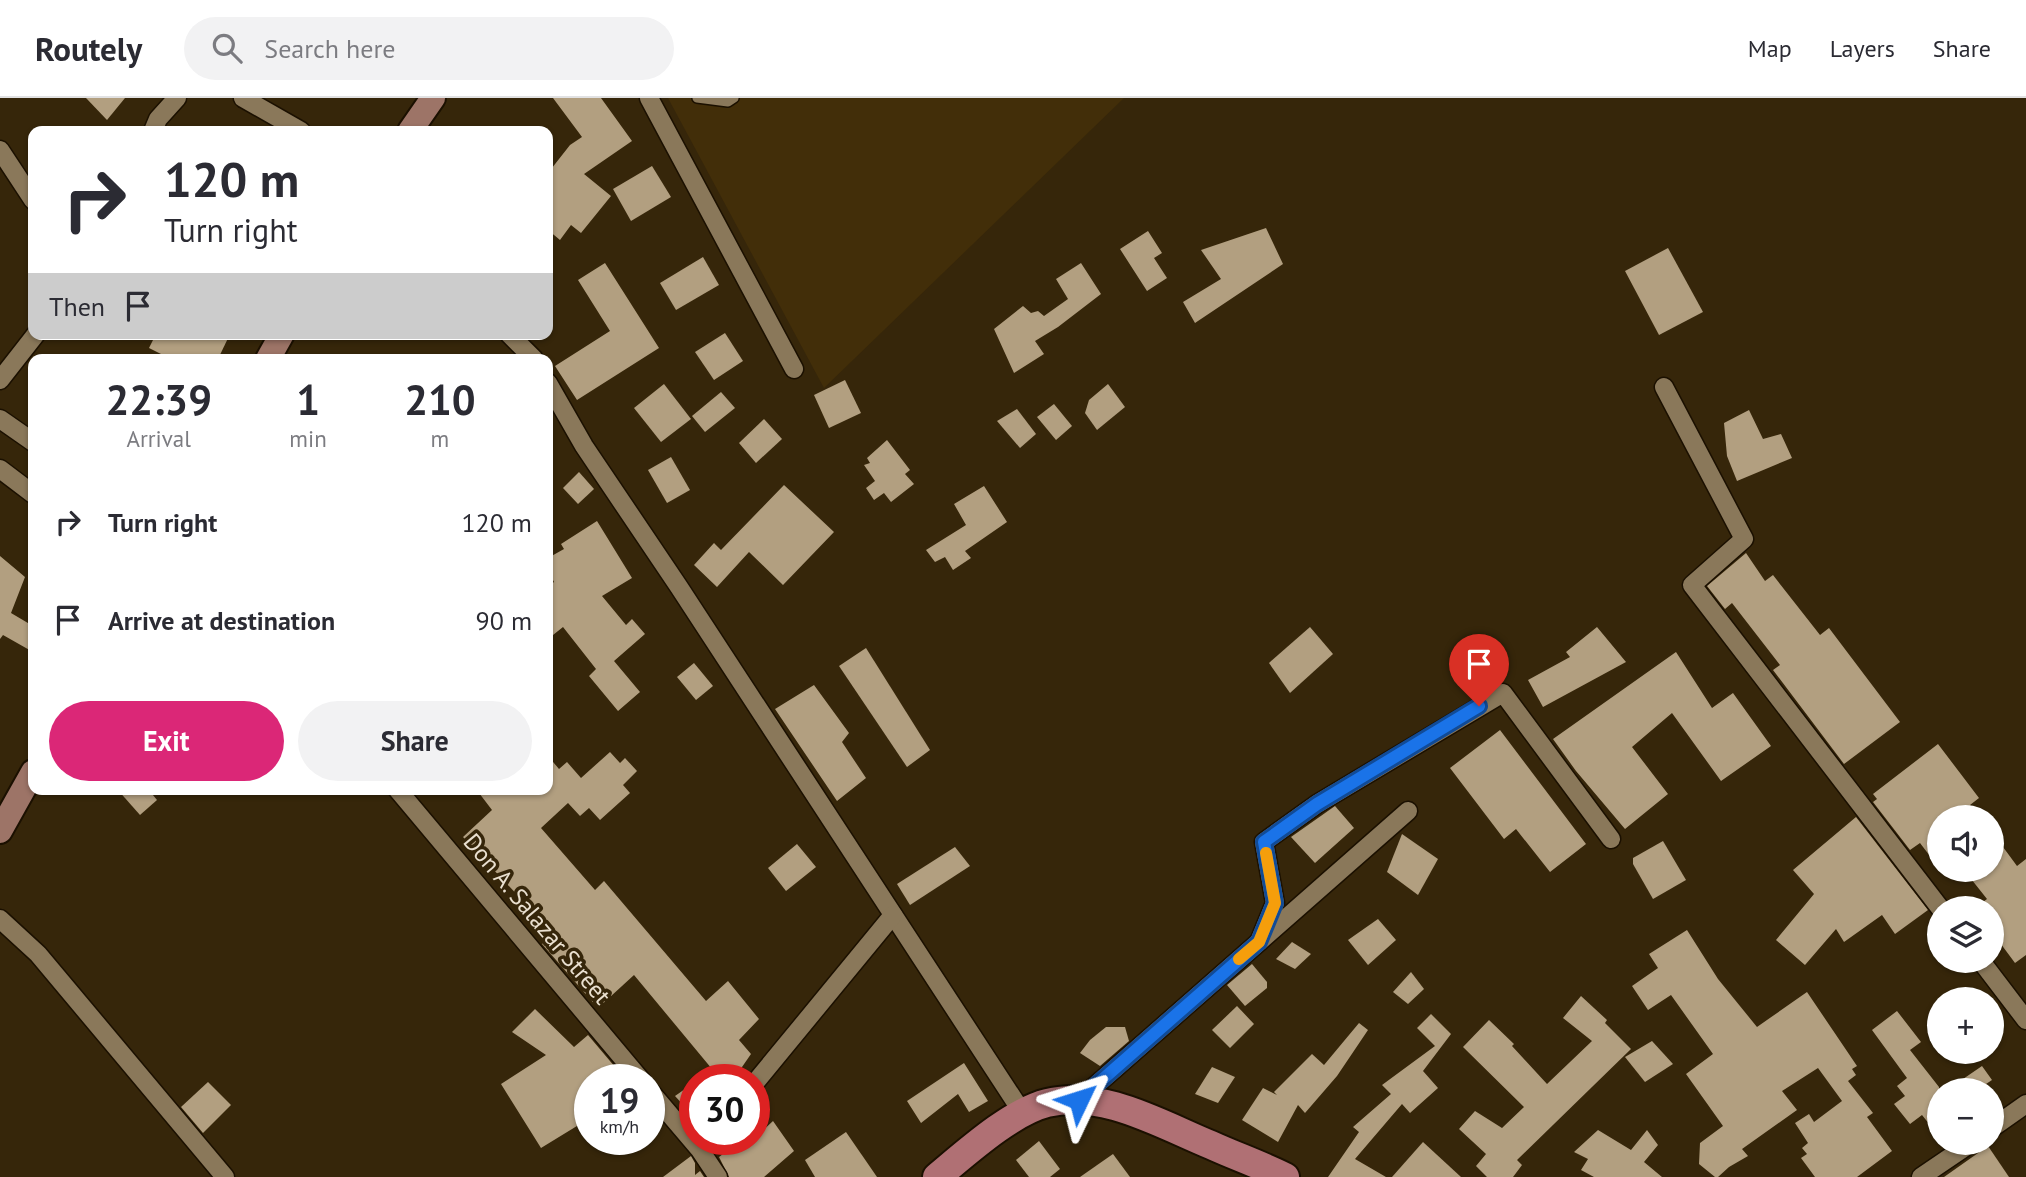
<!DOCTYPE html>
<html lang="en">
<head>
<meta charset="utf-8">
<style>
  body { margin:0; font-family:"PT Sans",sans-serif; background:#f2f2f3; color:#2b2b33; height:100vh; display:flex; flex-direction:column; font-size:26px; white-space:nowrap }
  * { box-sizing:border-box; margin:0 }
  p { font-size:23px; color:#7c7c81 }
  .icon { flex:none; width:38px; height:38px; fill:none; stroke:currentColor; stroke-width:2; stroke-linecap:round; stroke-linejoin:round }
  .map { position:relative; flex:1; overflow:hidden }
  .panel { position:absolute; left:28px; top:256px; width:525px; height:441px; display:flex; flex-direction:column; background:#fff; border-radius:14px; box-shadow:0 2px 5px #0004 }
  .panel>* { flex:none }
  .top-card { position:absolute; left:28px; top:28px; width:525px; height:214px; border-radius:14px; box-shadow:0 2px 5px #0004; background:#fff; color:#2b2b33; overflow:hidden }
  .buttons { position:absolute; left:1927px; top:707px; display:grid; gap:14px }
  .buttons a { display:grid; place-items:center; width:77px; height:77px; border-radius:50%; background:#fff; box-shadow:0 2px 5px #0004; font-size:35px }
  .speed { position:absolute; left:574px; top:966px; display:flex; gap:14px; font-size:35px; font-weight:700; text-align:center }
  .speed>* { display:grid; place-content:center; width:91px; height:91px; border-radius:50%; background:#fff; box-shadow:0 2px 5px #0004; line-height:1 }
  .speed small { font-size:18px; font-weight:400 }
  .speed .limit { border:10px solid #d22; background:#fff; color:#111 }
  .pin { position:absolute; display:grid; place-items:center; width:60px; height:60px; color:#fff; margin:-72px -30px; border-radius:50% 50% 50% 0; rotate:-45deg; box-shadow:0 0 7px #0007 }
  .pin .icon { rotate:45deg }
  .me { position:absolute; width:77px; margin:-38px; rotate:49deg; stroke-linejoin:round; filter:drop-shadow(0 0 5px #0008) }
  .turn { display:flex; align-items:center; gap:24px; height:147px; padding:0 21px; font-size:32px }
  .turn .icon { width:91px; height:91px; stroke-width:2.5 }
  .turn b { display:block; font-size:49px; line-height:60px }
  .then { display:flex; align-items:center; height:66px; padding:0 21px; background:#0003; gap:14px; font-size:26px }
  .eta { display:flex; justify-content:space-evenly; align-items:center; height:119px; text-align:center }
  .eta b { font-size:42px; font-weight:600; line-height:49px }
  .cta { display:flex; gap:14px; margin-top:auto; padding:14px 21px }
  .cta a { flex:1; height:80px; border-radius:42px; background:#db2777; color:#fff; font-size:28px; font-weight:600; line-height:80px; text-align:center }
  .cta a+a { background:#f2f2f3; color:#2b2b33 }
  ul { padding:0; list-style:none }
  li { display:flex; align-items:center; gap:21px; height:98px; padding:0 21px }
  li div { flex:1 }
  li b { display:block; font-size:26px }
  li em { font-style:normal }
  header { display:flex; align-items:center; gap:42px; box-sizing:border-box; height:98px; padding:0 35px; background:#fff; border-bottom:2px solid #e1e1e2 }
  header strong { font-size:33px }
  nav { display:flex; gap:38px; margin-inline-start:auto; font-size:24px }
  .search { width:490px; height:63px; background:#f2f2f3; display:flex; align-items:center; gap:18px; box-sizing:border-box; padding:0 24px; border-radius:38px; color:#7c7c81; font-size:26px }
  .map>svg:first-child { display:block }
</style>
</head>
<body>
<header>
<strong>Routely</strong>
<div class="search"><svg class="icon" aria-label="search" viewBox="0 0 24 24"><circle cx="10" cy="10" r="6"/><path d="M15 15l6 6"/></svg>Search here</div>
<nav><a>Map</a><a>Layers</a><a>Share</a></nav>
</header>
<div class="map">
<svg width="2026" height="1079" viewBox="0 0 2026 1079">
  <rect width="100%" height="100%" fill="#36260a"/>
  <polygon fill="#422e09" points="668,0 1124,0 824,290"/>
  <g fill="#b29f80">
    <polygon points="86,0 125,0 107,22"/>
    <polygon points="553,0 601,0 632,43 584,76 611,98 581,135 571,127 560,142 548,132 548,75 570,47 582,39"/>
    <polygon points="652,68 671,99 631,123 613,91"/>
    <polygon points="1266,130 1283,166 1195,225 1183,204 1221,181 1201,152"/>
    <polygon points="1148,133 1162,155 1154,160 1167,180 1147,193 1120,151"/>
    <polygon points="1668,150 1703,214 1659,237 1625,173"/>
    <polygon points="703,159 719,187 676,212 660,185"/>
    <polygon points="605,165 659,250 577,302 555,268 610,233 578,182"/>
    <polygon points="1081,165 1101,196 1058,229 1035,243 1044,256 1014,275 994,231 1023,208 1031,215 1038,213 1044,218 1068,201 1056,181"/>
    <polygon points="725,235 743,263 714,282 695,254"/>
    <polygon points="156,236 230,236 218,261 171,261 149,250"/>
    <polygon points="845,282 861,315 829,330 814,297"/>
    <polygon points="664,286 691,321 661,344 634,310"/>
    <polygon points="1108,286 1125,309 1097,332 1085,315 1089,302"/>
    <polygon points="721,294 735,310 705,334 692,318"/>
    <polygon points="1054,306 1072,328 1056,342 1037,319"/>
    <polygon points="1017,311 1036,336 1020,350 997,323"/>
    <polygon points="1749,312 1763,341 1781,336 1792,360 1737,383 1727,358 1724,325"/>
    <polygon points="764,321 782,341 756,365 739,345"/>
    <polygon points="887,342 910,372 905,376 914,386 891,404 884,395 874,402 866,390 875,383 864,367 870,365 867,360"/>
    <polygon points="671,359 690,392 667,405 648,372"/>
    <polygon points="579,374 594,391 578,406 563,390"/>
    <polygon points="784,387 834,434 783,487 749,454 717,489 694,467 714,445 721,452"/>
    <polygon points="984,388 1007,424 965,453 971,460 953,472 945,459 935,464 926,452 966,427 954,406"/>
    <polygon points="597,423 632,480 602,498 626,527 632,521 645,536 614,563 640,594 618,613 589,578 596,571 563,529 548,541 548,488 554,484 548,472 548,460 564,451 561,446"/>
    <polygon points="1746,455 1765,483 1773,477 1820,537 1829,530 1900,624 1844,666 1773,572 1780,567 1732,505 1725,511 1707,488"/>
    <polygon points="0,458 25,479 11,515 33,528 33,554 3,537 0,541"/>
    <polygon points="1310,529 1333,556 1290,595 1269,565"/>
    <polygon points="1597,529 1626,564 1543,609 1528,582 1570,559 1566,554"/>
    <polygon points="866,550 930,652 907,669 839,568"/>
    <polygon points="1676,554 1712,610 1733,595 1771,648 1721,683 1672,615 1632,649 1668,696 1625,731 1576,673 1553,641"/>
    <polygon points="694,565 713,588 696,602 677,579"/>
    <polygon points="814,587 849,635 842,644 866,680 837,703 775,611"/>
    <polygon points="1500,632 1586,746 1550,774 1516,731 1504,741 1450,670"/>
    <polygon points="1938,646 1979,700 1970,707 1980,719 1939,719 1939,770 1920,745 1910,752 1873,704 1877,701 1873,696"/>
    <polygon points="610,654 620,665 625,660 637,673 623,687 630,695 600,722 589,710 580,718 568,705 541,730 595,792 604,783 706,903 728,883 759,921 739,942 751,956 733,982 697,982 712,971 634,877 598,910 542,846 553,835 463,739 492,712 476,691 548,691 548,658 559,671 567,664 581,680"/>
    <polygon points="117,691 148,691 157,702 140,717"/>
    <polygon points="1335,708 1354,730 1315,765 1291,739"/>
    <polygon points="1856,719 1928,812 1895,836 1882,817 1844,844 1836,831 1805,867 1776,842 1814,796 1793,772"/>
    <polygon points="1992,734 2017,768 2026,761 2026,857 2015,865 1992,834 1992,810 1975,810 1987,801 1964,772 1992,772"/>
    <polygon points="1402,736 1438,761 1418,797 1387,774"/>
    <polygon points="1663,743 1686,782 1653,801 1633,766 1633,760"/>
    <polygon points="797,746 816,769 786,793 768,770"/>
    <polygon points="955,749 970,768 910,807 897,786"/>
    <polygon points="1378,821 1396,842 1368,867 1348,842"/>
    <polygon points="1687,832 1718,881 1757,929 1807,894 1857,968 1852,971 1856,977 1848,983 1873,1015 1867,1019 1892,1053 1857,1079 1815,1079 1801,1060 1807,1056 1802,1050 1808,1045 1795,1025 1809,1016 1814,1024 1842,1003 1818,970 1782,993 1797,1012 1742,1051 1748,1058 1729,1069 1718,1079 1715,1079 1699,1066 1700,1045 1723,1028 1686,976 1713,956 1671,897 1648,912 1632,888 1658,870 1649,856"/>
    <polygon points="1292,844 1311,856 1295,871 1276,861"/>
    <polygon points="1252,866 1267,884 1267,890 1245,908 1227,887"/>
    <polygon points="1411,874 1424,891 1408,906 1393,894"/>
    <polygon points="1581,898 1607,922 1605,925 1631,951 1517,1062 1522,1067 1513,1079 1487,1079 1476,1068 1486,1056 1459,1031 1475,1013 1502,1030 1524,1009 1463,949 1489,922 1514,946 1512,948 1547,986 1592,943 1563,920"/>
    <polygon points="1237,908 1254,926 1230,950 1212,932"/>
    <polygon points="535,911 574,949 588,937 626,982 590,982 590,1020 541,1050 501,986 546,957 512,934"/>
    <polygon points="1897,913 1921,944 1910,952 1939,989 1939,1020 1930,1027 1922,1017 1910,1026 1894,1006 1905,998 1897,988 1907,980 1872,932"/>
    <polygon points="1431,916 1451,936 1423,973 1438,990 1410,1015 1402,1006 1355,1061 1386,1079 1328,1079 1359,1034 1353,1029 1391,996 1382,987 1435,948 1417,930"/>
    <polygon points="1359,925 1368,932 1337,978 1305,1015 1298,1007 1278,1044 1242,1022 1263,990 1277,997 1274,994 1312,956 1324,967"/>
    <polygon points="1106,929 1125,929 1129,943 1100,968 1080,955 1090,942"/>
    <polygon points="1652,943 1673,966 1645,984 1625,959"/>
    <polygon points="964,965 988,1003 969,1014 958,996 921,1025 907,1003"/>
    <polygon points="1982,968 1992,982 1986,986 1991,992 1947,992"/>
    <polygon points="1212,969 1235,979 1218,1005 1195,996"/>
    <polygon points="208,984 231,1007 203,1035 181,1009"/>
    <polygon points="695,984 695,1020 675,998"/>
    <polygon points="773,1023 794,1053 764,1079 729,1079 719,1059 743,1041 747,1047"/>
    <polygon points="1598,1032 1631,1052 1647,1032 1658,1047 1644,1064 1662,1079 1594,1079 1581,1072 1588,1061 1574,1054"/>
    <polygon points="846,1034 877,1079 815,1079 805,1062"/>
    <polygon points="1039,1043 1060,1071 1050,1079 1029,1079 1016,1062"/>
    <polygon points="1423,1044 1461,1079 1392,1079"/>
    <polygon points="1988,1048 2009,1079 1944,1079"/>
    <polygon points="1113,1056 1130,1079 1080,1079"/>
    <polygon points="691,1058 695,1065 695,1077 700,1073 704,1079 663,1079"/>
  </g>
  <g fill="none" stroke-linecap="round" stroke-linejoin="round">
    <g stroke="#1b1000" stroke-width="12">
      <polyline id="lane" points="697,0 728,4 734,0"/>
    </g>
    <g stroke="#1b1000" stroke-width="21">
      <g id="street">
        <polyline points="243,0 301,33"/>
        <polyline points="649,0 794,271"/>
        <polyline points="153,33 158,21 177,0"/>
        <polyline points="0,52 33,102"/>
        <polyline points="509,236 534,261"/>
        <polyline points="0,282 36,236"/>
        <polyline points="548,285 584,348 679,489 1022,1014"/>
        <polyline points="1664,289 1744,441 1692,487 1940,810"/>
        <polyline points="0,321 33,344"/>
        <polyline points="0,371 33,396"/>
        <polyline points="397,691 641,982"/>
        <polyline points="0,821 38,856 225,1079"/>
        <polyline points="1259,844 1275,805 1264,744 1317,706 1503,595 1611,741"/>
        <polyline points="1981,863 2026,922"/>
        <polyline points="754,986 893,817"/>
        <polyline points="649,992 700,1052 718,1079"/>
        <polyline points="1079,1002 1408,713"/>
        <polyline points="1992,1030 2026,1006"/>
        <polyline points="1921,1079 1971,1045"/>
      </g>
    </g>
    <g stroke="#1b1000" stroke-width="28">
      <g id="secondary">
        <polyline points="410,33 433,0"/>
        <polyline points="268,261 282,236"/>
        <polyline points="0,733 33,674"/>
      </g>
    </g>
    <g stroke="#1b1000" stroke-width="32">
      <path id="primary" d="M937 1079C966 1055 1011 1014 1047 1005 1102 991 1162 1027 1211 1047 1235 1058 1261 1067 1285 1079"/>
    </g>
    <use href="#lane" stroke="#8a785a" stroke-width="9"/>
    <use href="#street" stroke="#8a785a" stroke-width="18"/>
    <use href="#secondary" stroke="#9d7467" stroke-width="24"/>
    <use href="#primary" stroke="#b07074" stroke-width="28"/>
  </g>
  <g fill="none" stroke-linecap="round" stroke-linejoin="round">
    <g stroke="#114b97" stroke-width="18">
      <polyline id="route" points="1079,1002 1259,844 1275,805 1264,744 1317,706 1479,608"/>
    </g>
    <use href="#route" stroke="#1a73e8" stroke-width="12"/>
    <polyline stroke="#f59e0b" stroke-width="12" points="1239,861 1259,844 1275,805 1266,755"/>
  </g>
  <g text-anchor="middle" stroke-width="7" stroke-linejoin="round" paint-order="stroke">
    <g font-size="24" fill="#eae0d0" stroke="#36260a">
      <text transform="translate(537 821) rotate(50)" y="8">Don A. Salazar Street</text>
    </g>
  </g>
</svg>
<div class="buttons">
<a><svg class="icon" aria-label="sound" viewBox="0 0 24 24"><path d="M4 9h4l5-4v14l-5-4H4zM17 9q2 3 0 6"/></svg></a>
<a><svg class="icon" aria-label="layers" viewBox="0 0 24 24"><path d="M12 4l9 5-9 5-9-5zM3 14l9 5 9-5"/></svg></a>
<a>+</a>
<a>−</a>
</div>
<div class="speed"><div>19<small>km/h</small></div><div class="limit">30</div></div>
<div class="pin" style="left:1479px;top:608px;background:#d93025"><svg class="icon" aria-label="arrive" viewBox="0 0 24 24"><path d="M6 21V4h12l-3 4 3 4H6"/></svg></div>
<svg class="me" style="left:1079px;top:1002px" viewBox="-20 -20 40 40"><path d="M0-17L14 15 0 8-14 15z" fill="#1a73e8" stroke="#fff" stroke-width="4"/></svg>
<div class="top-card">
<div class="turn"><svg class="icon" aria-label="right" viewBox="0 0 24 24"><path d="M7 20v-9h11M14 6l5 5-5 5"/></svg><div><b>120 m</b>Turn right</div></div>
<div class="then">Then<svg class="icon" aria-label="arrive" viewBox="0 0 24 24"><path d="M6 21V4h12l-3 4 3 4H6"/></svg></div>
</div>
<section class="panel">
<div class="eta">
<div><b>22:39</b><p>Arrival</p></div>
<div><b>1</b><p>min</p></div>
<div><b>210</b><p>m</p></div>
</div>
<ul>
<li><svg class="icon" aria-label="right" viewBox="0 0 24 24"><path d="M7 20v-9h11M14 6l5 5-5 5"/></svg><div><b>Turn right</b></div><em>120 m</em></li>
<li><svg class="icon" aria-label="arrive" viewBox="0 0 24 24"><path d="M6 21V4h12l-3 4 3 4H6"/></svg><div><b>Arrive at destination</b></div><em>90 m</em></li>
</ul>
<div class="cta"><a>Exit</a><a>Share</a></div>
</section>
</div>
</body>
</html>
